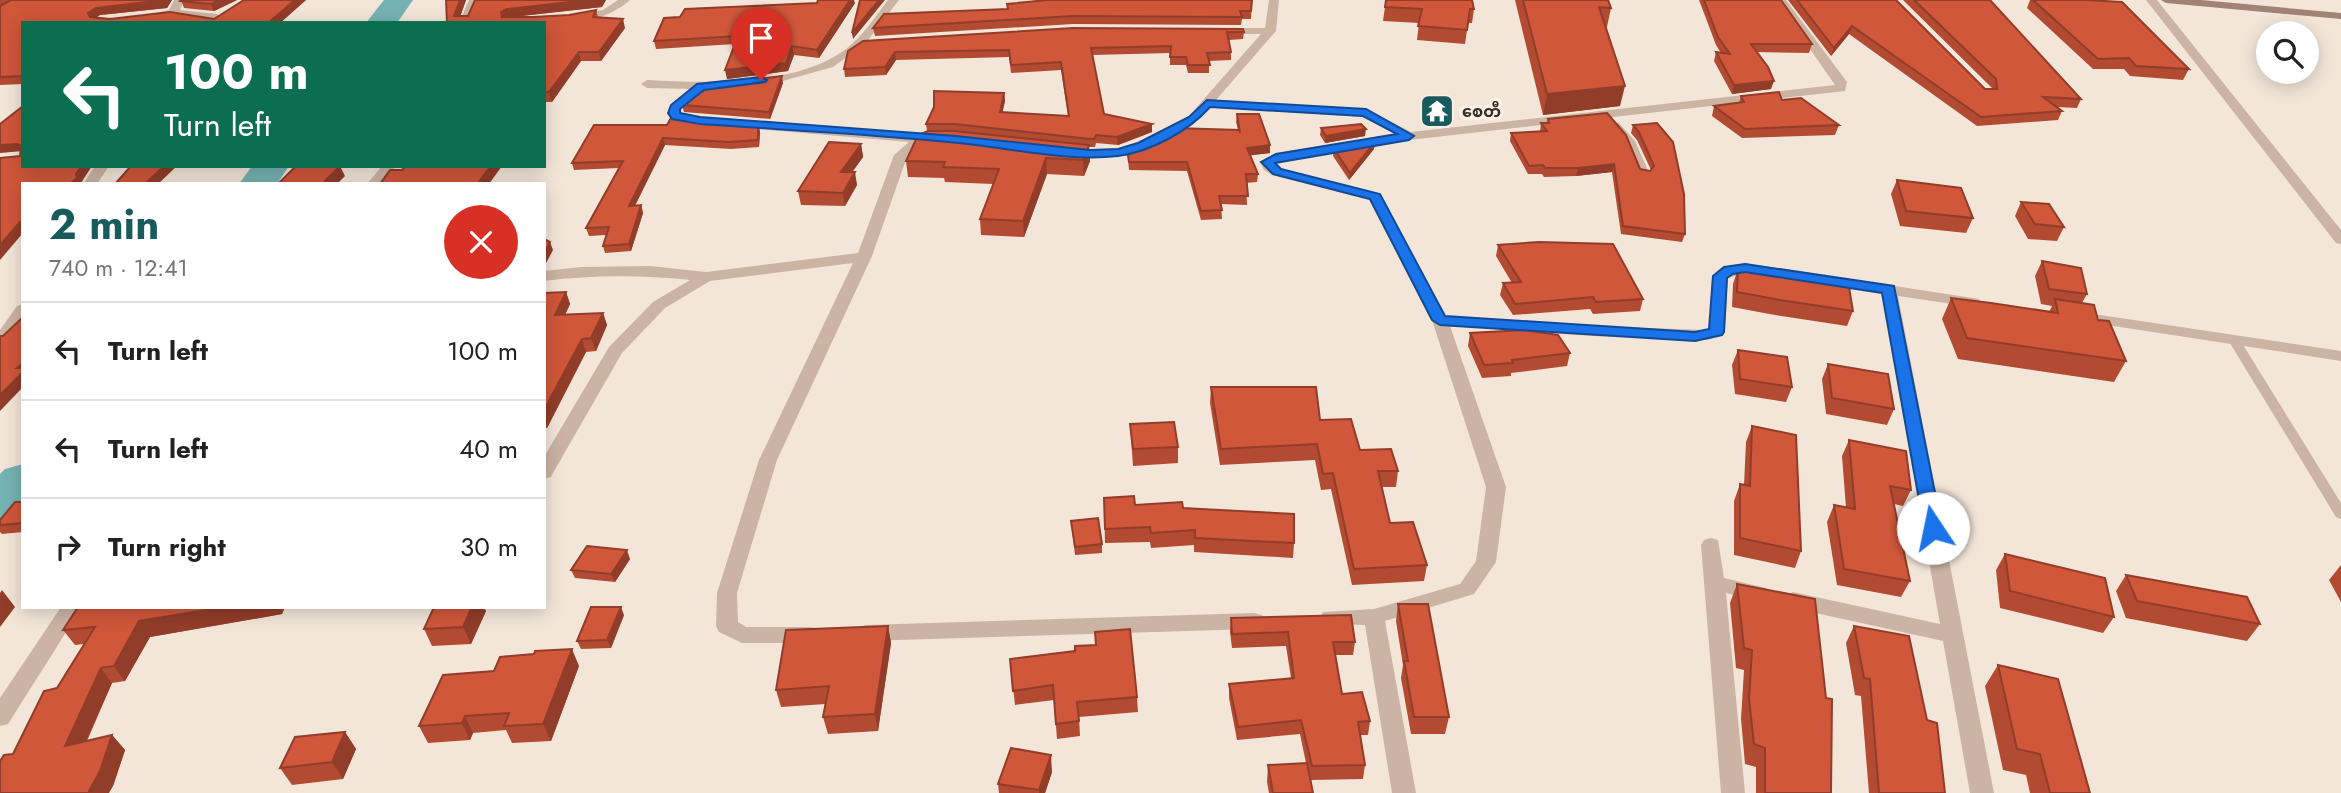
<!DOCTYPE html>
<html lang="en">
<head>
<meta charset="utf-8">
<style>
  body { margin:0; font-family:Jost,"Noto Sans Myanmar",sans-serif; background:#f2f2f2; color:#222; height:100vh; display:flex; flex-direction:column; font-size:26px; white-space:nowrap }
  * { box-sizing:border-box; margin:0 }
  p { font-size:23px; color:#767676 }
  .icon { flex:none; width:38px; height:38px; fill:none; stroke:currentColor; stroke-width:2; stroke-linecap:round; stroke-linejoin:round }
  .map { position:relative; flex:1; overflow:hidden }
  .panel { position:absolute; left:21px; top:182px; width:525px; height:427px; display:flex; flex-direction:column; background:#fff; border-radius:0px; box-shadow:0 4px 18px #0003 }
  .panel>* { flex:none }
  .hud { position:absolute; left:21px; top:21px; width:525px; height:147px; border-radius:0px; box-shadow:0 4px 18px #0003; background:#0b6e4f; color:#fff; overflow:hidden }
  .fabs { position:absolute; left:2256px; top:21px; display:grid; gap:14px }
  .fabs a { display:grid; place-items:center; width:63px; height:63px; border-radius:50%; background:#fff; box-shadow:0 4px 18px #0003; font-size:35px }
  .pin { position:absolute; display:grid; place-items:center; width:60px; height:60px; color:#fff; margin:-72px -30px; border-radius:50% 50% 50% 0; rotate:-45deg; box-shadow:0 0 7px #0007 }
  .pin .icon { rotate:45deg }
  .me { position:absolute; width:77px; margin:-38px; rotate:349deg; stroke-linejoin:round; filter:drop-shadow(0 0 5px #0008) }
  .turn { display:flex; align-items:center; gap:24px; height:147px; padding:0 28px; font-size:32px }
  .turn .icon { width:91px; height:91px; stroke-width:2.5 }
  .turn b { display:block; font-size:49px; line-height:60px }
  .round { display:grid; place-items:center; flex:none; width:74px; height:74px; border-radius:37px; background:#f2f2f2 }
  .overview { display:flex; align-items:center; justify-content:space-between; height:119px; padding:0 28px }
  h1 { font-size:42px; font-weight:700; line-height:52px; color:#185b5c }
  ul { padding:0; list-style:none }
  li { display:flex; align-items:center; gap:21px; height:98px; padding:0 28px; border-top:2px solid #e0e0e0 }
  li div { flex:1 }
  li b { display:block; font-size:26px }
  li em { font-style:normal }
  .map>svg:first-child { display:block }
</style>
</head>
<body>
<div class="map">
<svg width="2341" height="793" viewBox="0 0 2341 793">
  <rect width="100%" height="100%" fill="#f3e6d9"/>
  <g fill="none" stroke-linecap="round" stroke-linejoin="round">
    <g fill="#75b3b2" fill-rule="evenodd">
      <polygon points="384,0 413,0 397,23 366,23"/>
      <polygon points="252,166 289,166 277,184 239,184"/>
      <polygon points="23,464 23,516 19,521 0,526 0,474 5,469"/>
    </g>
    <g fill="#ccb4a4" fill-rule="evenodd">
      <polygon points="1616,122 1619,123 1635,141 1650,175 1648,177 1642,177 1640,175 1626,142 1612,125"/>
      <polygon points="2234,337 2240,340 2341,503 2341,519 2336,517 2228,340"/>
    </g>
    <g fill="#ccb4a4" fill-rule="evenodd">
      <path d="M174 0H184L180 10 217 14 222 17 218 23H207L209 20C197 18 152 19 147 15L169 10Z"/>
      <polygon points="469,0 479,0 470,23 459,23"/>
      <path d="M618 0H630C618 12 583 28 568 17L573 14 603 10Z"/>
      <path d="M888 0H899L865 44 833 67 779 82 706 89 681 109 682 114 704 118V124L676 121 670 117 671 105 691 89 647 88 641 84 647 80C708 83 795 87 846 49 863 36 875 17 888 0Z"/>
      <path d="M1269 0H1279L1276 31 1216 100 1366 109 1411 132 1835 85 1776 0H1786L1847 82 1845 91 1409 140 1274 163 1282 169 1380 194 1446 316 1592 326 1706 330 1709 329 1712 276 1724 267 1745 263 1979 299 1981 302 1973 307 1898 296 1994 793H1970L1943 641 1793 608 1786 605 1782 600 1786 595 1793 592 1940 624 1882 293 1745 273 1728 278 1725 332 1723 335 1707 340 1592 336 1450 326 1506 487 1496 562 1474 594 1385 621 1416 793H1392L1365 625 1323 624 1320 618 1323 612 1374 609 1460 584 1476 561 1486 487 1432 320 1369 200 1272 175 1264 170 1260 162 1276 153 1396 134 1363 117 1210 107C1181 141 1125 162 1080 157 1072 156 1065 156 1059 151L1066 147 1090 150 1118 148 1138 142 1189 116 1261 34H1221L1215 31 1221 28H1265Z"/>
      <polygon points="2146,0 2157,0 2341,230 2341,244 2336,243"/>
      <path d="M737 120 937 135 944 139 918 147 907 157 872 256 777 460 737 593 738 622 746 627H810L818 629 821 635 818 641 810 643H742L719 632 716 626 717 593 759 460 853 263 710 281 665 308 622 353 553 473 551 477 544 479V457L609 347 653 302 690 280C641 275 593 275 544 281V271L581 267 650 266 706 272 858 253 894 155 909 142 732 127 731 124Z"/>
      <polygon points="95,166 109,166 97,184 83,184"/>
      <polygon points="382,166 396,166 382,184 367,184"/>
      <path d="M23 304C23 322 19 339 0 344V330L17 306Z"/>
      <polygon points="2087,313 2341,351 2341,361 2081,321 2079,318"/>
      <polygon points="1711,538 1718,540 1724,578 1766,588 1769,593 1766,598 1759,601 1726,593 1745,793 1721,793 1701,545 1704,540"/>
      <polygon points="61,607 82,607 8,724 0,726 0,698"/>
      <polygon points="1254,613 1262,615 1265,621 1262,627 1254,629 866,641 858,639 855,633 858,627 866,625"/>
    </g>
    <polygon fill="#a08375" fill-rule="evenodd" points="2161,0 2201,0 2341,13 2341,19 2166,3"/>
  </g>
  <g fill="#b34b32">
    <polygon points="0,0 172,0 167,8 100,15 97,17 110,19 214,19 244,0 306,0 280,23 23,23 23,84 0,85"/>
    <polygon points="181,0 237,0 214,11 184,8"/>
    <polygon points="446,0 466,0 460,16 468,16 475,0 606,0 602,7 514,17 569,15 596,10 598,17 625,28 601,61 581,61 552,102 544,102 544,23 447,23"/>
    <polygon points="1252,0 1251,19 1242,19 1241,25 1073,24 875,36 873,28 1008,9"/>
    <polygon points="1386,0 1474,9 1472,23 1468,23 1465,44 1417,40 1419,23 1383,21"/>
    <polygon points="1515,0 1608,0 1611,8 1607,27 1606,27 1620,106 1543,115"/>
    <polygon points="1699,0 1781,0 1812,44 1809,53 1757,52 1771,89 1732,94 1714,61 1716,52 1721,53 1716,45"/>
    <polygon points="1788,0 1896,0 1985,89 1993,89 1903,0 1990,0 2081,99 2077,108 2057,107 2062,111 2058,120 1977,126 1849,34 1831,56"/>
    <polygon points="2030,0 2087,0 2189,69 2183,80 2130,76 2124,69 2093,69 2027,8"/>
    <polygon points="855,3 819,58 794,55 788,71 727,79 735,44 656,49 654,41"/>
    <polygon points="1244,32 1243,39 1229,40 1231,52 1231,60 1209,61 1209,73 1188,73 1186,65 1170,65 1170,53 1092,55 1104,114 1152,132 1118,145 1096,143 1095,147 1089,147 1090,161 1084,176 1047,174 1024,237 981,235 980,219 993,184 945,182 944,178 908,177 906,161 927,131 926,124 1004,93 1005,101 1002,112 1068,116 1061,70 1011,73 1009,57 896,60 886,75 845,77 844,69 848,51"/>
    <polygon points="783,83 770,119 684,112 682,105"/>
    <polygon points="1741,96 1782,100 1839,125 1835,135 1742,138 1712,116 1714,106 1739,103"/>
    <polygon points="1237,114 1270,153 1250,155 1258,174 1257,182 1246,183 1247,205 1221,204 1222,219 1201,220 1187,171 1129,170 1127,148 1238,130 1236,122"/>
    <polygon points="1548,119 1640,169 1650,171 1651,170 1637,140 1631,133 1633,125 1657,123 1685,234 1682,242 1621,234 1612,172 1576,176 1544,177 1542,174 1528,174 1510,141 1511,133 1540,132 1541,123 1547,123"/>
    <polygon points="667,125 760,131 759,147 731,149 665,145 635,206 641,205 643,213 631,251 605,253 603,246 606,235 589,236 586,228 619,168 574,170 572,163"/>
    <polygon points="1321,128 1365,136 1325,143 1320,135"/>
    <polygon points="1375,142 1374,149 1349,180 1333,156 1334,149"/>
    <polygon points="861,144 863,157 852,172 857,185 845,206 801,205 798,191"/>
    <polygon points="1897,180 1973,218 1966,233 1900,226 1891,194"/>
    <polygon points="2021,202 2064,227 2057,241 2028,239 2015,216"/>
    <polygon points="1498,245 1643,299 1640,311 1593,314 1590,309 1513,315 1500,295 1503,283 1512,283 1496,256"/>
    <polygon points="2042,261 2087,294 2082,303 2098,320 2126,361 2114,382 1958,359 1942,319 1951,298 2049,312 2052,306 2041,304 2035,276"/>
    <polygon points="1738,269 1853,311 1847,326 1775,315 1732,307 1733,284"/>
    <polygon points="566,292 570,304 565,315 603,313 607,325 596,351 586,352 547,428 544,428 544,293"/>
    <polygon points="1470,333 1570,353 1567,366 1511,373 1511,376 1482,378 1468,346"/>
    <polygon points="1738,350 1792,387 1786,402 1735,394 1732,365"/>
    <polygon points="1828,364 1894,409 1887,425 1826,414 1822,379"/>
    <polygon points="1211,387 1320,420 1360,450 1398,471 1396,487 1382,487 1390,523 1427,565 1424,581 1352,585 1331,489 1321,490 1315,460 1220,465 1210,403"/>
    <polygon points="1130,424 1178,447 1178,463 1133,466"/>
    <polygon points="1752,426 1801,551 1795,568 1734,555 1734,501 1740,484 1744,485 1746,442"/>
    <polygon points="1849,440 1911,490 1903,506 1894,504 1910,581 1901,597 1837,585 1827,522 1834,505 1846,508 1842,456"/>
    <polygon points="1104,498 1135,505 1183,508 1294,543 1293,558 1194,552 1194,545 1151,548 1150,542 1105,543"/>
    <polygon points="23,502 23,532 2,534 0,532 0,520"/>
    <polygon points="1071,521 1102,544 1102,553 1075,555"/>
    <polygon points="2005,554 2114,617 2103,633 2000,608 1996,570"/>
    <polygon points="630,559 615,582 575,578 571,570"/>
    <polygon points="2341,565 2341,602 2329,580"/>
    <polygon points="2126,575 2260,624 2247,641 2126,618 2116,591"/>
    <polygon points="1737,584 1831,793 1756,793 1756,767 1745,764 1741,719 1744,670 1736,668 1730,603"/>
    <polygon points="1398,604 1449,717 1445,734 1411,734 1401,678 1403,665 1396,621"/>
    <polygon points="78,607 285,607 282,614 150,637 125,681 112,683 87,741 112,735 125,750 113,786 13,754 57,688 84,644 75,645 63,630"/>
    <polygon points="486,611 471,644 432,646 424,629"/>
    <polygon points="624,615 611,648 581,649 577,641"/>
    <polygon points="1231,618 1355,642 1353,655 1335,655 1342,694 1370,721 1368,735 1360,735 1365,765 1363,779 1311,780 1313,793 1269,793 1267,782 1268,765 1306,763 1300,734 1237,740 1229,698 1229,684 1291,678 1286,646 1232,648 1230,632"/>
    <polygon points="888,626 891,643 878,731 828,734 823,717 826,704 781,707 776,690"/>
    <polygon points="1854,626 1927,720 1945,793 1869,793 1861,696 1855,695 1846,643"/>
    <polygon points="1010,659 1137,697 1138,712 1079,717 1080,736 1057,739 1054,700 1015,705"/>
    <polygon points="1998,665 2090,793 2030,793 2026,775 2003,770 1985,686"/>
    <polygon points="579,666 551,741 512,743 506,730 473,733 470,740 428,743 419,726"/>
    <polygon points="345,732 356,749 343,779 292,785 280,768"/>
    <polygon points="1052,772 1045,793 999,793 998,784"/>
  </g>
  <g fill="#923d29">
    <polygon points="164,0 172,0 167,8 100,15 91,20 88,13 96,8"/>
    <polygon points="220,0 237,0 214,11 211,4"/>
    <polygon points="295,0 306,0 280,23 268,23"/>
    <polygon points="460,0 466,0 458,23 454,16"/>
    <polygon points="588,0 606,0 602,7 510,17 504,21 501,12 507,9"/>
    <polygon points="850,0 854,0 855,3 819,58 817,50"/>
    <polygon points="879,0 885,0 853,39 852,33"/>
    <polygon points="623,19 625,28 601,61 599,52"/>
    <polygon points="1852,26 1849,34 1831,56 1834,48"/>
    <polygon points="792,46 794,55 788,71 727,79 725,70"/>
    <polygon points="579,52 581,61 552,102 549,92"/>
    <polygon points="895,52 896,60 886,75 885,67"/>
    <polygon points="782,76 783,83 770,119 769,112"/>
    <polygon points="1774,81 1771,89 1732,94 1734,85"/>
    <polygon points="1625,86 1620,106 1543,115 1547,94"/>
    <polygon points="1004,93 1005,101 1001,120 1000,112"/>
    <polygon points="758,124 760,131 759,147 758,140"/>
    <polygon points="1152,124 1152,132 1118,145 1117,137"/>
    <polygon points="1366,129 1365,136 1325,143 1326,136"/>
    <polygon points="663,138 665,145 631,213 629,206"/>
    <polygon points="1375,142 1374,149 1349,180 1350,173"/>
    <polygon points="18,144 23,151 0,153 0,145"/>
    <polygon points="861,144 863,157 843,185 841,172"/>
    <polygon points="1089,145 1090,161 1084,176 1083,160"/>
    <polygon points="1270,145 1270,153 1246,156 1247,148"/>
    <polygon points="1046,158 1047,174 1024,237 1023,221"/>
    <polygon points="1614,164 1612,172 1576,176 1578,168"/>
    <polygon points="82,166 92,166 81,183 81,184 70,184"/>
    <polygon points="164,166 177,166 158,184 145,184"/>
    <polygon points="340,166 345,176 337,184 322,184"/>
    <polygon points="491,166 502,166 489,184 477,184"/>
    <polygon points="855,172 857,185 845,206 843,193"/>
    <polygon points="641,205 643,213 631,251 629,244"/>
    <polygon points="20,222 23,226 23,233 0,260 0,245"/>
    <polygon points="550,242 553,250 544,267 544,254"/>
    <polygon points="566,292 570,304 559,328 555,315"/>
    <polygon points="603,313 607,325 596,351 591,338"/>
    <polygon points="582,339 586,352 547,428 544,420 544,410"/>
    <polygon points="23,363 23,387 0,411 0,395 17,368"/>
    <polygon points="627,550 630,559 615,582 611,574"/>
    <polygon points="2,590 15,607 0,627 0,593"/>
    <polygon points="224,607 285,607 282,614 150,637 125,681 114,666 139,621"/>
    <polygon points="472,607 484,607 486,611 471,644 463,627"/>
    <polygon points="621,607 624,615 611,648 607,640"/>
    <polygon points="888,626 891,643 878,731 875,714"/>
    <polygon points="572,649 579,666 551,741 543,724"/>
    <polygon points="101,668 112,683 77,761 65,746"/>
    <polygon points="465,716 473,733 470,740 462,723"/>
    <polygon points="345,732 356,749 343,779 332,762"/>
    <polygon points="112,735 125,750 113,786 109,793 88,793"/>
    <polygon points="1051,755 1052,772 1045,793 1039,793 1039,790"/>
  </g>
  <g fill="#d0573a" stroke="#923d29" stroke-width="2">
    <polygon points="11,0 164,0 96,8 88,13 90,17 110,19 170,12 214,19 244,0 295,0 268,23 23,23 23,76 0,77 0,6"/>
    <polygon points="181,0 220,0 211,4 180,1"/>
    <polygon points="446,0 460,0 454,16 468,16 475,0 588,0 507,9 501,12 502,17 533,17 569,15 596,10 593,17 623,19 599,52 579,52 549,92 544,92 544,23 447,23"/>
    <polygon points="818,0 850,0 817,50 792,46 786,63 725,70 738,36 654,41 664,18 680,17 685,9 817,3"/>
    <polygon points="860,0 879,0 852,33"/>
    <polygon points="1047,0 1252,0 1251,11 1240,11 1242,17 1072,16 873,28 884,14 1008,9 1007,4"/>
    <polygon points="1386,0 1472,0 1474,9 1470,9 1467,30 1418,26 1422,9 1385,7"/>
    <polygon points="1523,0 1608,0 1611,8 1599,7 1625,86 1547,94"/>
    <polygon points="1704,0 1781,0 1812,44 1751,44 1768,67 1774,81 1734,85 1716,52 1730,54 1718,37"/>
    <polygon points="1797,0 1896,0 1985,89 1997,89 1996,79 1914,0 1990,0 2081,99 2043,97 2062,111 1981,117 1852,26 1834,48"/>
    <polygon points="2033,0 2087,0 2122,2 2189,69 2136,66 2129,58 2098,59"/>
    <polygon points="1073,28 1243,29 1244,32 1227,32 1231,52 1207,53 1210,65 1188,65 1186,57 1170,57 1171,46 1091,48 1104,114 1152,124 1117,137 1096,135 1094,139 1090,139 955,124 926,124 934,107 934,91 1004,93 1000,112 1069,116 1061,62 1011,65 1009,50 895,52 885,67 844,69 848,51 863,41"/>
    <polygon points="782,76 769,112 682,105 691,96 718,84"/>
    <polygon points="1779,92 1782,100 1801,98 1839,125 1745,129 1714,106 1744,102 1741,96"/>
    <polygon points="23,106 23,166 82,166 76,174 77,178 70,184 23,184 23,222 20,222 0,245 0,158 20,156 21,146 18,144 0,145 0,124"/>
    <polygon points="1607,113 1626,135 1640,169 1650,171 1654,166 1639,132 1633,125 1657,123 1673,142 1684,194 1685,234 1623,226 1614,164 1578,168 1545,168 1543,165 1529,166 1511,133 1547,131 1541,123 1549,123 1548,119"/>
    <polygon points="1237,114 1259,114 1270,145 1247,148 1258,174 1246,174 1248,196 1219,196 1222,210 1201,211 1187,162 1129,162 1127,148 1149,142 1175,128 1239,130 1240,133"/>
    <polygon points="672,116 758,124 758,140 729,142 663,138 629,206 641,205 629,244 603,246 609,227 586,228 623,161 572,163 594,125 667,125"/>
    <polygon points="1361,124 1366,129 1326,136 1321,128"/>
    <polygon points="928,131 954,131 1089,145 1083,160 1046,158 1023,221 980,219 999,169 943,167 945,162 906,161 918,135"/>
    <polygon points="829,142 861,144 841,172 855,172 843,193 798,191"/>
    <polygon points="1375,142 1350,173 1334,149"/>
    <polygon points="131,166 164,166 145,184 115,184"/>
    <polygon points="296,166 340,166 322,184 278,184"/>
    <polygon points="405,166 491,166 477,184 380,184 390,170 402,170"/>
    <polygon points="1897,180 1961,188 1973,218 1906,211"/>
    <polygon points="2021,202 2049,204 2064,227 2035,224"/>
    <polygon points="544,239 550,242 544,254"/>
    <polygon points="1539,242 1613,244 1643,299 1596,302 1593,297 1515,304 1503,283 1521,282 1498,245"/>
    <polygon points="2042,261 2081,268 2087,294 2049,289"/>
    <polygon points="1738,269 1849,287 1853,311 1780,300 1737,292"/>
    <polygon points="566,292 555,315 603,313 591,338 582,339 544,410 544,293"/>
    <polygon points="1951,298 1991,303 2058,313 2055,299 2094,305 2098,320 2109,321 2126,361 1967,338"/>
    <polygon points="23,317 23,363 17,368 23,368 23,372 0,395 0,336 3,336"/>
    <polygon points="1524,330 1558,335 1570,353 1512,360 1513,363 1484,365 1470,333"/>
    <polygon points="1738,350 1787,357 1792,387 1740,379"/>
    <polygon points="1828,364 1888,374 1894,409 1832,398"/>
    <polygon points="1211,387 1316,387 1320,420 1351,419 1360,450 1391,449 1398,471 1378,471 1390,523 1413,522 1427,565 1354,569 1333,473 1323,474 1317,444 1221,449"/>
    <polygon points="1174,422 1178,447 1133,449 1130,424"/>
    <polygon points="1752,426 1796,435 1801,551 1740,538 1740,484 1750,486"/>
    <polygon points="1849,440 1906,451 1911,490 1890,486 1910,581 1844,569 1834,505 1855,509"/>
    <polygon points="1134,496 1135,505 1182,502 1183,508 1294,514 1294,543 1195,538 1195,530 1151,533 1150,527 1105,529 1104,498"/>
    <polygon points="15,502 23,502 23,523 0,525 0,520"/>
    <polygon points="1098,518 1102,544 1075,547 1071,521"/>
    <polygon points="587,546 627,550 611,574 571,570"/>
    <polygon points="2005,554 2105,578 2114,617 2010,591"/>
    <polygon points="2126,575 2247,597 2260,624 2137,601"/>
    <polygon points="1737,584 1815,599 1826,698 1832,699 1831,793 1765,793 1765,748 1754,744 1749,699 1752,650 1744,648"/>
    <polygon points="1398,604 1428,604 1449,717 1414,717 1404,661 1408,661"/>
    <polygon points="78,607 224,607 139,621 114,666 101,668 65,746 112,735 100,771 88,793 0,793 0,761 4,755 13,754 44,691 57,688 95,627 63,630"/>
    <polygon points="434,607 472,607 463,627 424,629"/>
    <polygon points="591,607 621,607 607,640 577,641"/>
    <polygon points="1351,615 1355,642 1333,642 1342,694 1362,692 1370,721 1358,722 1365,765 1312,766 1301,720 1238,727 1229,684 1294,678 1288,632 1232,634 1231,618"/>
    <polygon points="888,626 875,714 823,717 829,686 776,690 786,630"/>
    <polygon points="1854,626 1909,636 1927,720 1937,723 1945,793 1879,793 1870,679 1864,678"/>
    <polygon points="1130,629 1137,697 1077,702 1079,721 1056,724 1053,685 1013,691 1010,659 1075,651 1075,646 1096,645 1095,632"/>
    <polygon points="572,649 543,724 504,726 509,713 465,716 462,723 419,726 443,675 494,671 500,657 534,654 535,651"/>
    <polygon points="1998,665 2058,679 2090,793 2050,793 2040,754 2017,749"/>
    <polygon points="345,732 332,762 280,768 295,737"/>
    <polygon points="1011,748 1051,755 1039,790 998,784"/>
    <polygon points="1307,763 1313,793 1273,793 1268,765"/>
  </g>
  <path fill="#1a73e8" stroke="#114b97" stroke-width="2" d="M761 77 767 80 765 82 704 90 680 109V113L700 117 956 136 1090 150 1118 149 1138 143 1189 117 1207 100 1366 109 1414 136 1409 140 1275 163 1281 169 1380 194 1445 316 1695 332 1709 329 1713 276 1724 267 1745 264 1894 286 1942 528 1940 533H1927L1924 528 1882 293 1745 272 1733 274 1727 278 1724 332 1722 335 1695 341 1440 325 1432 320 1370 199 1273 174 1261 162 1276 154 1397 134 1363 116 1210 107C1189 131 1150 152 1118 156 1069 162 1009 148 959 143 873 134 786 130 700 124L672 119 668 113 671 105 697 84Z"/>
  <defs>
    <g id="temple-square" transform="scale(1.75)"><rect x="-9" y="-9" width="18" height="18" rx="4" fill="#185b5c" stroke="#fbf0e5"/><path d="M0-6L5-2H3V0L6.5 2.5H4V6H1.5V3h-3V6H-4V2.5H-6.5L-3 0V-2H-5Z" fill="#fff"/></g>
  </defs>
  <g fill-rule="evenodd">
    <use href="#temple-square" x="1437" y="111"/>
  </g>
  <g text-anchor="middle" stroke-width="7" stroke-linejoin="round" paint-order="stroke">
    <g font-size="16" font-weight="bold" fill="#372b26" stroke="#fbf0e5" text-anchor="start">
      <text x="1462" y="117">စေတီ</text>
    </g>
  </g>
</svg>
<div class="fabs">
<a><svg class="icon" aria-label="search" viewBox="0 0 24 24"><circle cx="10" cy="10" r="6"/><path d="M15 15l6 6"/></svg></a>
</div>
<div class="pin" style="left:761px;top:80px;background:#d93025"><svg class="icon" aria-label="arrive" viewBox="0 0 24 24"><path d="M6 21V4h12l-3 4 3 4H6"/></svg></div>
<svg class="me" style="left:1933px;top:528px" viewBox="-20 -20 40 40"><circle r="19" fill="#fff"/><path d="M0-13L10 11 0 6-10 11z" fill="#1a73e8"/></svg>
<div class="hud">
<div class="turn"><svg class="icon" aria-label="left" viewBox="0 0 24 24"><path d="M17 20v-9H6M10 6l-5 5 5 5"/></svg><div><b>100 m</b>Turn left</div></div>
</div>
<section class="panel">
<div class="overview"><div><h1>2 min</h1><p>740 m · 12:41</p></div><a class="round" style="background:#d93025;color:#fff"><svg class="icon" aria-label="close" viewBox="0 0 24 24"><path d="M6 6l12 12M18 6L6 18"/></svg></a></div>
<ul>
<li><svg class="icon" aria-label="left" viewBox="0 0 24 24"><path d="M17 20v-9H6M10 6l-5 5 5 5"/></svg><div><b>Turn left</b></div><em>100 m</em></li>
<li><svg class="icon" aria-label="left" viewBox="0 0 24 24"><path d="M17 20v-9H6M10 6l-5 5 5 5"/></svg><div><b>Turn left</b></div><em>40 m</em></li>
<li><svg class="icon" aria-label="right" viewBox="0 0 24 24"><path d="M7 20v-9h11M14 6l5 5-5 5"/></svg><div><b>Turn right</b></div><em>30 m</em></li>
</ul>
</section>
</div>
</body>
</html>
